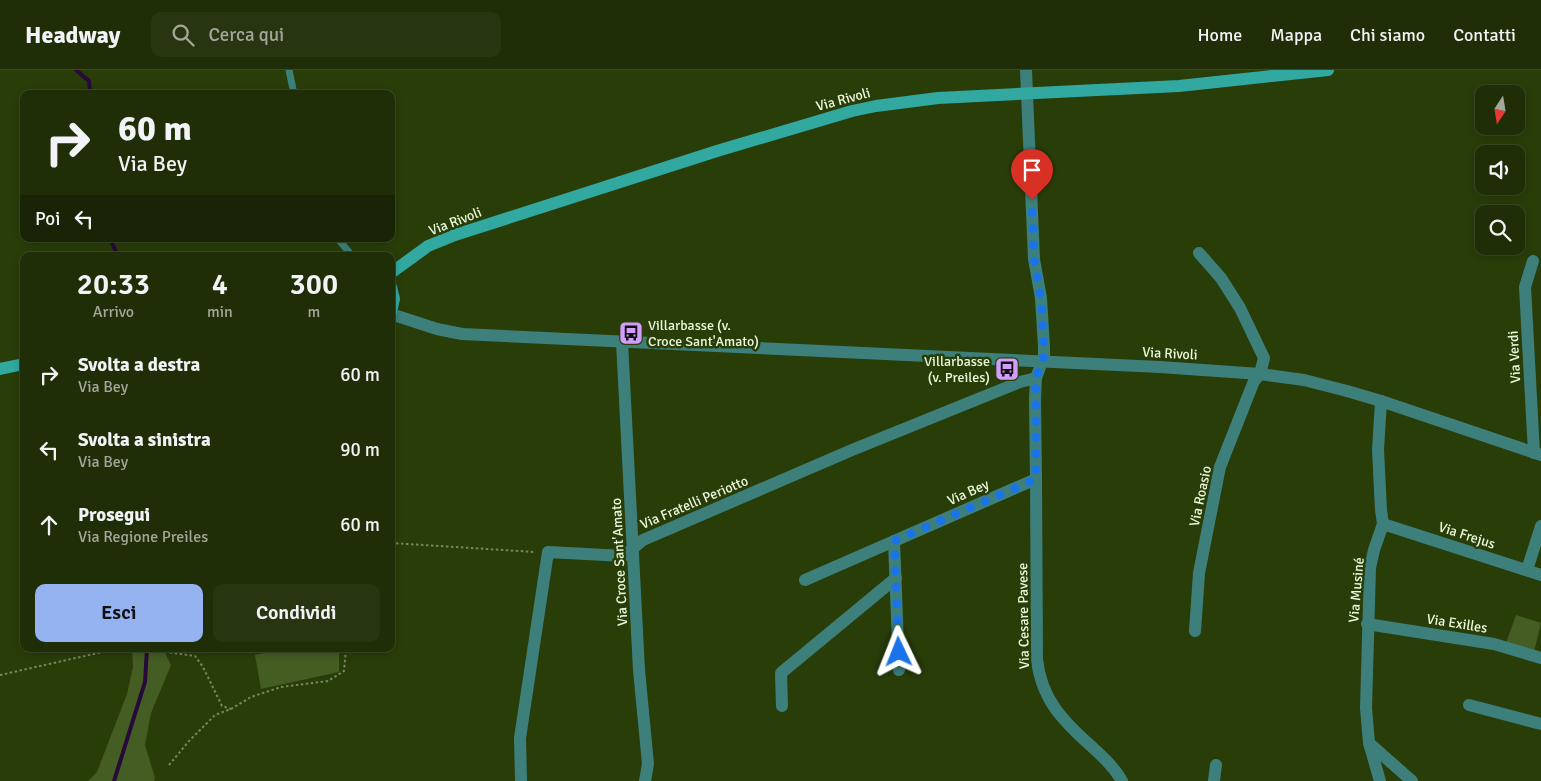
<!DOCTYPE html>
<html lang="it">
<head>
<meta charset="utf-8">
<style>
  body { margin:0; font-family:Signika,sans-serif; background:#273611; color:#f1f3f6; height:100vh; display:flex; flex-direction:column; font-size:19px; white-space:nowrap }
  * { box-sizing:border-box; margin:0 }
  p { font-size:16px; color:#a1a89b }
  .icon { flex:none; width:28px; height:28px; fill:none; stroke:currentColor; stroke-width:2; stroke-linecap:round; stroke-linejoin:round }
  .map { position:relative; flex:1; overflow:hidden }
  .side { position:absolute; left:20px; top:182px; width:375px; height:400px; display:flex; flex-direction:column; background:#1f2e07; border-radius:10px; box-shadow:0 2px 8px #0003,0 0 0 1px #3c4a28 }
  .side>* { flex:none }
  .top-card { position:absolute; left:20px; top:20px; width:375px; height:152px; border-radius:10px; box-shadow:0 2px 8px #0003,0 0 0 1px #3c4a28; background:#1f2e07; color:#f1f3f6; overflow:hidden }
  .needle { width:32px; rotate:192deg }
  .controls { position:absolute; left:1475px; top:15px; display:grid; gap:10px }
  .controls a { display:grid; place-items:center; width:50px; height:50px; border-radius:10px; background:#1f2e07; box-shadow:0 2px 8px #0003,0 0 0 1px #3c4a28; font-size:25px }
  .pin { position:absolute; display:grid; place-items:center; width:42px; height:42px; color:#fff; margin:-51px -21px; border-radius:50% 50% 50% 0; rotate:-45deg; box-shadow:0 0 5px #0007 }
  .pin .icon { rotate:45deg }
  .me { position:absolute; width:55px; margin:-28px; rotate:358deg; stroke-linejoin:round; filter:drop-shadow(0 0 4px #0008) }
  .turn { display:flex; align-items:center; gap:18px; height:105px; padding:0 15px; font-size:22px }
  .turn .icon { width:65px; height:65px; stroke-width:2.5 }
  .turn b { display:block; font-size:35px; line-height:42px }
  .then { display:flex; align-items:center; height:48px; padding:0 15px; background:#0003; gap:10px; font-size:19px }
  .eta { display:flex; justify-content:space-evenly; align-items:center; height:85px; text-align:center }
  .eta b { font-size:30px; font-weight:600; line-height:35px }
  .button { display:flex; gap:10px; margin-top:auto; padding:10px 15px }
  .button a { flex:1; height:58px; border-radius:10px; background:#95b2f1; color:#111; font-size:20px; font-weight:600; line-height:58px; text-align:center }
  .button a+a { background:#273611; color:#f1f3f6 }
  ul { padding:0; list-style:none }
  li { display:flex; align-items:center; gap:15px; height:75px; padding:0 15px }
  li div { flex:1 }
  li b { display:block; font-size:19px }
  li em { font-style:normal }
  header { display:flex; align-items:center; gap:30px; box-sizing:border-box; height:70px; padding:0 25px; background:#1f2e07; border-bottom:1px solid #3c4a28 }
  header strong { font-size:24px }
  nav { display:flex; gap:28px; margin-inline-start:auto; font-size:18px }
  .search { width:350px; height:45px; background:#273611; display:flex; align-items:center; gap:12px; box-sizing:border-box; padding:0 18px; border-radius:10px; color:#a1a89b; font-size:19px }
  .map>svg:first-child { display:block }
</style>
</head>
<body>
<header>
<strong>Headway</strong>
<div class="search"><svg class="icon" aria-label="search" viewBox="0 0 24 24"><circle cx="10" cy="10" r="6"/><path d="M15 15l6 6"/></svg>Cerca qui</div>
<nav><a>Home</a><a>Mappa</a><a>Chi siamo</a><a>Contatti</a></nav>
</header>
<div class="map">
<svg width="1541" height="711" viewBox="0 0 1541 711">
  <rect width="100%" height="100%" fill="#293d09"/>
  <g fill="#445d23">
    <polygon points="1516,545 1541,553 1534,582 1506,573"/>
    <polygon points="132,579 163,579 171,595 151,643 145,675 155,708 154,711 88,711 97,702 127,624 133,597"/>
    <polygon points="268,579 339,579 339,602 261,619 255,585 269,582"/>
  </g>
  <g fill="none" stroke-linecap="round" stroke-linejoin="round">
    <g stroke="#28093b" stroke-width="4">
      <polyline points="76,0 89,11 90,24"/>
      <polyline points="110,169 118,186"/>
      <polyline points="114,711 145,612 147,579"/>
    </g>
    <g stroke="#76875d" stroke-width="2" stroke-dasharray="2.5 2.5" stroke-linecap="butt">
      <polyline points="391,473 535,482"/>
      <polyline points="145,579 195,586 203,597 222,636 231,639"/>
      <polyline points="0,605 116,579"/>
      <polyline points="169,695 189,671 215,645 231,639 251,627 281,617 328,611 344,601 346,579"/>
    </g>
    <g stroke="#3d807b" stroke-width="7">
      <polyline points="289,0 294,24"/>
      <polyline points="338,169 349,182 350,186"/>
    </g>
    <g stroke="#3d807b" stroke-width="12">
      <polyline points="1533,191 1525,217 1534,383"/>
      <polyline points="391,244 437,259 462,264 1160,297 1260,304 1304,310 1347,321 1381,331 1541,385"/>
      <polyline points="622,272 639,600 648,694 645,711"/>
      <path d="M1036 409 1037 589C1041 629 1063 651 1091 676 1103 687 1114 697 1122 711"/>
      <polyline points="1383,454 1541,505"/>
      <polyline points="894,471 899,600"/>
      <polyline points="1527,500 1541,456"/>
      <polyline points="805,510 1036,409 1035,330 1036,308 1044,286 1044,277 1041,228 1034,189 1026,0"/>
      <polyline points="1367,554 1494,574 1541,588"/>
      <polyline points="1195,561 1199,503 1220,397 1254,311 1260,304 1264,288 1240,238 1221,208 1199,183"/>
      <polyline points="1469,635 1541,654"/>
      <polyline points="782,636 781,603 896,508"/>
      <polyline points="1369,673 1412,711"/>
      <polyline points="521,711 520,668 548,482 624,486 643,470 852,380 1020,312 1036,308"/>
      <polyline points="1214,711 1216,695"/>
      <polyline points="1380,711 1369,673 1366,638 1370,498 1374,480 1383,454 1381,440 1378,380 1381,331"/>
    </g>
    <g stroke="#31a9a1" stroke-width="12">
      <polyline points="391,203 428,176 455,165 717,81 852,41 876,36 938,28 1179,16 1328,0"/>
      <polyline points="391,217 394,229 391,242"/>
      <polyline points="0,299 24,294"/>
    </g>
  </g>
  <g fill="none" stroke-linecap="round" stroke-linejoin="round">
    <polyline stroke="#1a73e8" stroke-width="9" stroke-dasharray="0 16.2" points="899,582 894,471 1036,409 1036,308 1044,286 1044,277 1041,228 1034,189 1032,130"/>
  </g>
  <defs>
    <g id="bus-square" transform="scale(1.25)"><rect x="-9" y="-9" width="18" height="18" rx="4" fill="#d29dfd" stroke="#293d09"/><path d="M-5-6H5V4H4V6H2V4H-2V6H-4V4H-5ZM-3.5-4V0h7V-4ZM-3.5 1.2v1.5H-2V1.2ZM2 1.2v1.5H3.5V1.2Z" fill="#111"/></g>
  </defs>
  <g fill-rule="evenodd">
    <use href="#bus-square" x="631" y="263"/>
    <use href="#bus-square" x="1007" y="299"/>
  </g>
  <g text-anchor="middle" stroke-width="5" stroke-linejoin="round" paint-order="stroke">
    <g font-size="14" fill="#ebf8dc" stroke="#293d09">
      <text transform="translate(843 29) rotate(-15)" y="5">Via Rivoli</text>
      <text transform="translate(455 151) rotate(-21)" y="5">Via Rivoli</text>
      <text transform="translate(1170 283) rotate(3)" y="5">Via Rivoli</text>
      <text transform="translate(1514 287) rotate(-93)" y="5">Via Verdi</text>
      <text transform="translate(968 422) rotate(-24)" y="5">Via Bey</text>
      <text transform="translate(1200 426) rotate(-78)" y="5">Via Roasio</text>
      <text transform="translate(694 432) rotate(-23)" y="5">Via Fratelli Periotto</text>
      <text transform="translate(1467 465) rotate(18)" y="5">Via Frejus</text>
      <text transform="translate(619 492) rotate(-93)" y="5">Via Croce Sant'Amato</text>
      <text transform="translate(1356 520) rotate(-85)" y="5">Via Musiné</text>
      <text transform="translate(1023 546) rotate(-91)" y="5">Via Cesare Pavese</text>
      <text transform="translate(1457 553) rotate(9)" y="5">Via Exilles</text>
    </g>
    <g font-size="14" fill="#ebf8dc" stroke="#293d09" text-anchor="start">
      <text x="648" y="260">Villarbasse (v.<tspan x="648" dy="16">Croce Sant'Amato)</tspan></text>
      <text x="990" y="296" text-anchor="end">Villarbasse<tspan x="990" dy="16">(v. Preiles)</tspan></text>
    </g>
  </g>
</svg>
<div class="controls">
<a><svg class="needle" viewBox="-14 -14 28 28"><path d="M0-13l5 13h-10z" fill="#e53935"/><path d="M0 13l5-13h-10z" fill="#a1a89b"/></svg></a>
<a><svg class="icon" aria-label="sound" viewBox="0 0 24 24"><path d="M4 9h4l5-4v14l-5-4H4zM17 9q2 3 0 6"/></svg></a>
<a><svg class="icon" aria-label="search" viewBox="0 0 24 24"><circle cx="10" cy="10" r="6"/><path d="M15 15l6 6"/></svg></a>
</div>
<div class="pin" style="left:1032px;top:130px;background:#d93025"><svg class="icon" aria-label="arrive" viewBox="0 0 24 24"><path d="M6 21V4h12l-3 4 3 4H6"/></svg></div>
<svg class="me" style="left:899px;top:582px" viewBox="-20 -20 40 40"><path d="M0-17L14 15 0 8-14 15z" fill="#1a73e8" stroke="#fff" stroke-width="4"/></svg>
<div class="top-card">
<div class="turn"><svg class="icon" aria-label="right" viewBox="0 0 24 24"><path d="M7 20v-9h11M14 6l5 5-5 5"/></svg><div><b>60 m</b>Via Bey</div></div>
<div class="then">Poi<svg class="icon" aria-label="left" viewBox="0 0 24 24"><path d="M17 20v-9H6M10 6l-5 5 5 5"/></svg></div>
</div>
<section class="side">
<div class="eta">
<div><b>20:33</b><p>Arrivo</p></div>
<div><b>4</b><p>min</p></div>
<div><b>300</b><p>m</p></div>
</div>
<ul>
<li><svg class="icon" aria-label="right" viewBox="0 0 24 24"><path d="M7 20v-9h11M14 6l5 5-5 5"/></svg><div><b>Svolta a destra</b><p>Via Bey</p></div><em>60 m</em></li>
<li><svg class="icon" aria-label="left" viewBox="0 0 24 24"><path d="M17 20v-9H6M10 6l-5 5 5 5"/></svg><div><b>Svolta a sinistra</b><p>Via Bey</p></div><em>90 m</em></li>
<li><svg class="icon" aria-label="ahead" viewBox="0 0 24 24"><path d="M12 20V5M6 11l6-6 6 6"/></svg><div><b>Prosegui</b><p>Via Regione Preiles</p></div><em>60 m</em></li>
</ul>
<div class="button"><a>Esci</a><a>Condividi</a></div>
</section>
</div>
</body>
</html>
